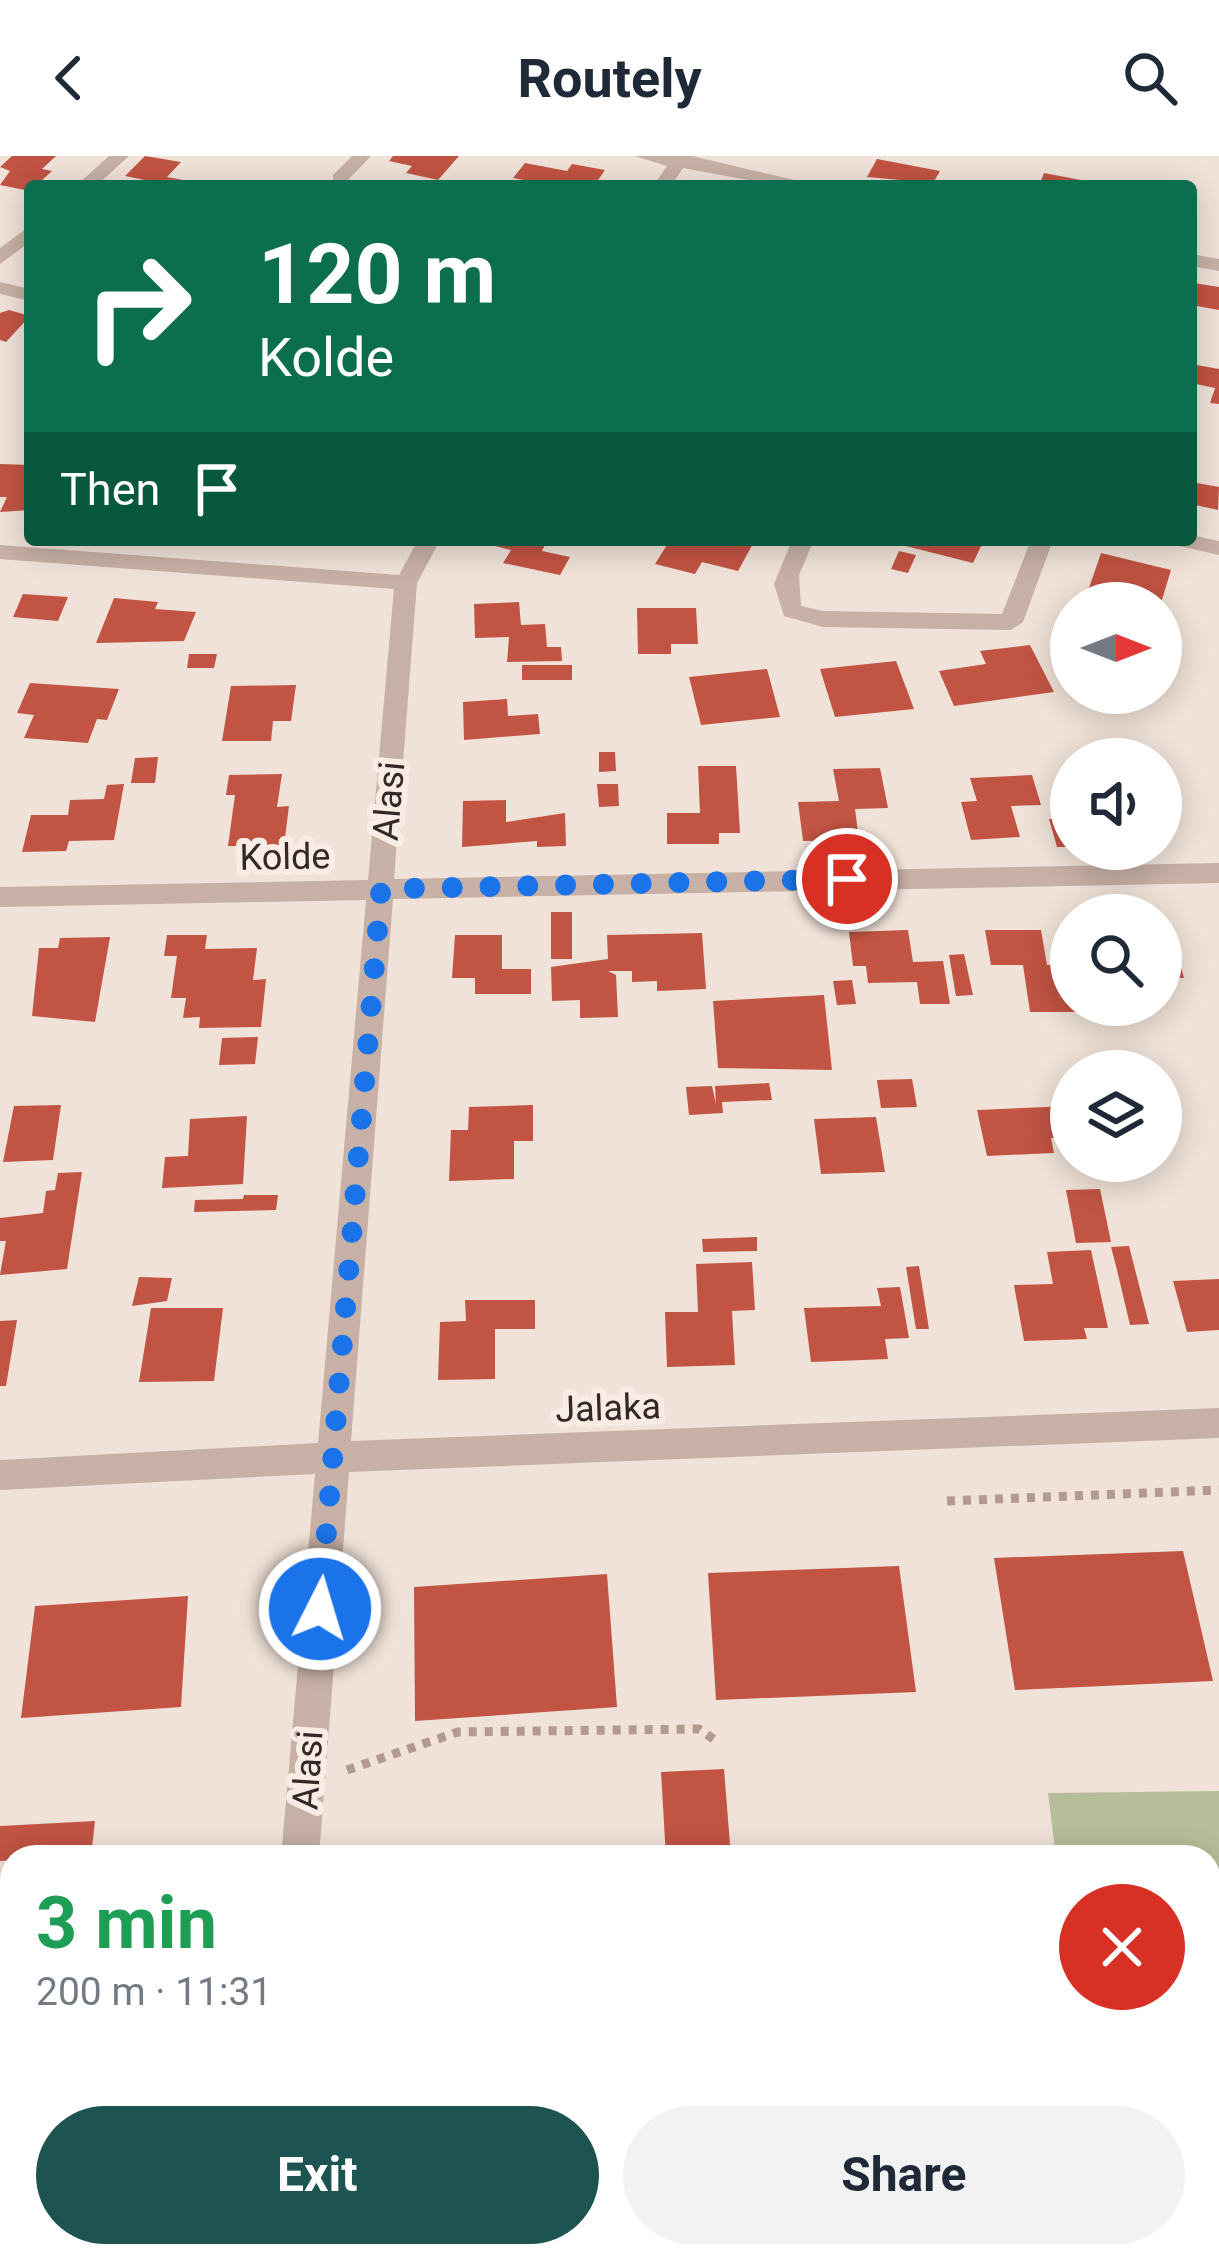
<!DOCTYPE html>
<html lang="en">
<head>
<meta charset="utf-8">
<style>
  body { margin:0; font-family:Roboto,sans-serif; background:#f2f2f3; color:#1f2937; height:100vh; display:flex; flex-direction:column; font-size:45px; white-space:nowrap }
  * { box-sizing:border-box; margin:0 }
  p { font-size:39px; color:#747a83 }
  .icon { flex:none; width:66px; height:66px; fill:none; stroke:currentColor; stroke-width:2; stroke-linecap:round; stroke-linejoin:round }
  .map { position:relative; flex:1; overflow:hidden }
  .panel { position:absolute; left:0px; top:1689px; width:1221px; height:423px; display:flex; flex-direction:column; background:#fff; border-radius:36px 36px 0 0; box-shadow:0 6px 30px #0003 }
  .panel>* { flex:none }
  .hud { position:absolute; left:24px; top:24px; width:1173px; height:366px; border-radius:12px; box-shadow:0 6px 30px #0003; background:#0b6e4f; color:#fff; overflow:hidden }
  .needle { width:78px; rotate:90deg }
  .fabs { position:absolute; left:1050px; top:426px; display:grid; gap:24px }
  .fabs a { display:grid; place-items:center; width:132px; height:132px; border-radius:50%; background:#fff; box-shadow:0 6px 30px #0003; font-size:60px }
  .pin { position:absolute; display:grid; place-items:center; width:102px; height:102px; color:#fff; margin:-51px; border:6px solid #fff; border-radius:50%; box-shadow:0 3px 12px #0007 }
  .me { position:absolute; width:132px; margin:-66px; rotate:5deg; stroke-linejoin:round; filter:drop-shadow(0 0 9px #0008) }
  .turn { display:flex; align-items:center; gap:42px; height:252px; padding:0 36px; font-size:54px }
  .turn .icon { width:156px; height:156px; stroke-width:2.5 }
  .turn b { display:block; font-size:84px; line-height:102px }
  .then { display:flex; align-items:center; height:114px; padding:0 36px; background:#0003; gap:24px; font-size:45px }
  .round { display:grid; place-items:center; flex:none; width:126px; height:126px; border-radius:63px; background:#f2f2f3 }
  .overview { display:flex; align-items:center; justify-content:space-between; height:204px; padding:0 36px }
  h1 { font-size:72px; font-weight:700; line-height:90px; color:#1e9e55 }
  .primary-button { display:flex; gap:24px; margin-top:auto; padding:24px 36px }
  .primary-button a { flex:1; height:138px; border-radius:72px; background:#1d5350; color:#fff; font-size:48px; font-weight:700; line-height:138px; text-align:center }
  .primary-button a+a { background:#f2f2f3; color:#1f2937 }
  header { display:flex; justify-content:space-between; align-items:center; height:156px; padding:0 36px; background:#fff; font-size:54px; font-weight:700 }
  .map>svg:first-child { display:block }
</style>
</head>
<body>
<header><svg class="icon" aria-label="back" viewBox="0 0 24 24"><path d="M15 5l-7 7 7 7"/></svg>Routely<svg class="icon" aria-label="search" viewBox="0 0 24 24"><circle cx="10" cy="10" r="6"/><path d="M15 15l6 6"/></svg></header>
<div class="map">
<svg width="1219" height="2110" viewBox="0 0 1219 2110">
  <rect width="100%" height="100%" fill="#f0e2d8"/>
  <polygon fill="#b6be99" points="1219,1635 1219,2110 1108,2110 1107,2100 1209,2100 1209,1701 1056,1701 1048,1637"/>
  <g fill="#c25444">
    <polygon points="12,0 56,0 42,13 52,15 30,35 0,29 10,15 0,11"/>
    <polygon points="145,0 181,6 167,21 183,24 177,30 156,30 160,27 125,20"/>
    <polygon points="393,0 459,0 438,24 406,17 412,10 389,5"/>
    <polygon points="877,3 940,15 933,27 867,21"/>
    <polygon points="525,7 567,15 572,8 605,14 594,30 554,30 513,22"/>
    <polygon points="1044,17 1081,24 1079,30 1039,30"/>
    <polygon points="1194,127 1219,131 1219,154 1191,149"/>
    <polygon points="9,154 30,160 6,186 0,184 0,157"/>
    <polygon points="1191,208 1219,213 1219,248 1210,247 1215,232 1191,227"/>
    <polygon points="0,308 30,309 30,354 0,356 7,341 0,341"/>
    <polygon points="1197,327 1219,331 1218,354 1191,348 1191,330"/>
    <polygon points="494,384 547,384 542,395 570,401 560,419 503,407 511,394 491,389"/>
    <polygon points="670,384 755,384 738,415 702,406 695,418 655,408"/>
    <polygon points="882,384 984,384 973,407"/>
    <polygon points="899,395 916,399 908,417 891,413"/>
    <polygon points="1101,397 1171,414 1161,447 1089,432"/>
    <polygon points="23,438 68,441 58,465 13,461"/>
    <polygon points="114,442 158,446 155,453 196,456 184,485 96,487"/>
    <polygon points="519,446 521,469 545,468 547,491 561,491 562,505 507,506 509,481 475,482 474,448"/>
    <polygon points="637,452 696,452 698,488 671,488 671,498 638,498"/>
    <polygon points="1030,489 1054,536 954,550 939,515 986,508 980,495"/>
    <polygon points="189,498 217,498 214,512 187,512"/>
    <polygon points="896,505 914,553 835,561 820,513"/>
    <rect x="522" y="509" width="50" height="15"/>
    <polygon points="767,513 780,561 701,569 689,521"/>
    <polygon points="30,527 119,533 107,564 97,563 88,587 24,582 34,559 17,557"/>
    <polygon points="296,529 291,565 273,565 271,585 222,585 231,530"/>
    <polygon points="507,543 508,560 538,558 540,578 464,584 463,546"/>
    <polygon points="599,596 615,596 616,615 599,616"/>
    <polygon points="158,601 155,627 131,627 135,602"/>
    <polygon points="698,610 736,610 740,677 719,677 719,688 667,688 667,657 700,657"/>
    <polygon points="880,612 888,652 855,653 859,684 803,685 798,646 839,645 833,613"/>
    <polygon points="282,618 277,651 289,650 284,690 228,690 235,639 226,639 229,619"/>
    <polygon points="1032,619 1041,649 1011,650 1020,681 971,684 961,646 977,645 970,622"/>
    <polygon points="124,628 114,684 69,685 66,695 22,696 31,659 68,659 70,644 104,643 107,629"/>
    <polygon points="597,628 618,628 619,650 599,651"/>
    <polygon points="506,644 506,666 565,657 566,690 537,691 537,685 462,691 463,645"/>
    <polygon points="1049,663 1066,663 1071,691 1057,691"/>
    <rect x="551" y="756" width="21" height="47"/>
    <polygon points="908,774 913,806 943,805 950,848 920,848 917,826 868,827 866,810 853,810 849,776"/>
    <polygon points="985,774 1041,774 1047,809 1071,809 1071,849 1082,849 1083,856 1030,856 1023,809 991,809"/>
    <polygon points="702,777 706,833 657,835 657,825 632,826 632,815 608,815 616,819 618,861 580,862 580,844 552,845 551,811 608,803 607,779"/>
    <polygon points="167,779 207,779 205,793 257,792 253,824 266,823 261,871 199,872 200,861 183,862 186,842 171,842 177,800 164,800"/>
    <polygon points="455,779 502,779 502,813 531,813 531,838 475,838 475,822 452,822"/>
    <polygon points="1161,779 1172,779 1184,822 1162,822"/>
    <polygon points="110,781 95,866 32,860 39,792 58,792 60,782"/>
    <polygon points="964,798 973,839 956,840 949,799"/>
    <polygon points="852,824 856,848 837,849 833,825"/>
    <polygon points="824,839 832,914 718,912 713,845"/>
    <polygon points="258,881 255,908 219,909 222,882"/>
    <polygon points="912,923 917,951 881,952 877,924"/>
    <polygon points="769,927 772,944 722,946 723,957 689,959 686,931 712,930 716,948 715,930"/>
    <polygon points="61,949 53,1004 3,1006 14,950"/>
    <polygon points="533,949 533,985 514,985 514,1023 449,1025 451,974 468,974 469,951"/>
    <polygon points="1071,950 1071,981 1051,982 1054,997 987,1000 977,954"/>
    <polygon points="247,960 243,1028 162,1032 165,1001 188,1000 190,963"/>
    <polygon points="876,961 885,1016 821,1018 814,963"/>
    <polygon points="82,1016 67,1113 0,1119 6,1085 0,1085 0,1062 43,1057 46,1035 55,1034 58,1017"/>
    <polygon points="1100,1033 1111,1086 1076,1087 1066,1034"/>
    <polygon points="244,1039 278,1039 276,1054 194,1056 195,1044 243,1043"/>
    <polygon points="757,1081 757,1095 703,1096 702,1083"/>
    <polygon points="1129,1090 1149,1168 1130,1169 1117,1114 1111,1091"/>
    <polygon points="1091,1094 1108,1172 1084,1172 1087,1183 1024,1185 1014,1129 1053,1128 1047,1096"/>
    <polygon points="752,1106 755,1154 732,1155 735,1209 667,1211 665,1156 698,1156 696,1108"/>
    <polygon points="919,1110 929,1173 916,1173 906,1111"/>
    <polygon points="139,1121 172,1122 167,1145 132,1150"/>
    <polygon points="1219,1123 1219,1174 1187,1176 1173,1125"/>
    <polygon points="900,1131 909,1182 885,1183 888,1203 811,1206 804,1152 881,1150 877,1132"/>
    <polygon points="465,1144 535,1144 535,1173 495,1173 495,1223 438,1224 440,1166 466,1165"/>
    <polygon points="151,1152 223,1152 214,1225 139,1226"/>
    <polygon points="17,1164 6,1230 0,1230 0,1165"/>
    <polygon points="1183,1395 1213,1525 1015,1534 994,1402"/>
    <polygon points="899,1410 916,1536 716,1544 708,1417"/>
    <polygon points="607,1418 617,1551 415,1565 414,1431"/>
    <polygon points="188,1440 181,1551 21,1562 35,1450"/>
    <polygon points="724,1613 731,1701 666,1701 661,1616"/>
    <polygon points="95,1665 91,1701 0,1705 0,1670"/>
    <polygon points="12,1811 12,1920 0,1921 0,1812"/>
    <polygon points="380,2100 600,2100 600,2103 574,2106 574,2110 380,2110"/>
  </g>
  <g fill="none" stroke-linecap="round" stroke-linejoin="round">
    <g stroke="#b39a8f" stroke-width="9" stroke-dasharray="8 8" stroke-linecap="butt">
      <polyline points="947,1345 1219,1334"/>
      <polyline points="347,1614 458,1576 699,1573 719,1587"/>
      <polyline points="1209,1841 1219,1840"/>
    </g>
    <g fill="#c7b0a5" fill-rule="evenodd">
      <polygon points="109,0 129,0 96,30 76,30"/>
      <polygon points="352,0 371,0 345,27 333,27 333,19"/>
      <polygon points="635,0 692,0 820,30 780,30 683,12 671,30 653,30 667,10"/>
      <polygon points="30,70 30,86 0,108 0,92"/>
      <polygon points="1191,98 1219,103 1219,115 1191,110"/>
      <polygon points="0,126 30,133 30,145 0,138"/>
      <polygon points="1191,379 1219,385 1219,399 1175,389 1172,384 1191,384"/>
      <polygon points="418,384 440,384 417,427 394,723 1219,707 1219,727 393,743 351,1285 1219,1252 1219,1282 349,1316 319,1701 281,1701 315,1318 0,1334 0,1304 318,1287 366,744 0,751 0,731 368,724 394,433 0,403 0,389 399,419"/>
      <polygon points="792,384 814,384 799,419 801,450 823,455 1002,458 1031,384 1053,384 1023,466 1011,474 823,471 784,460 774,428"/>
      <polygon points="247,2100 289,2100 288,2110 246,2110"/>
    </g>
  </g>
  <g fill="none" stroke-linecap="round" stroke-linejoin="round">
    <polyline stroke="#1a73e8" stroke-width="21" stroke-dasharray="0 37.8" points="320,1453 381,733 847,723"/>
  </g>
  <g text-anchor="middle" stroke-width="12" stroke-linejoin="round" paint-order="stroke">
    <g font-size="36" fill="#332826" stroke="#f8ece4">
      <text transform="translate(388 645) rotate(-85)" y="13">Alasi</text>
      <text transform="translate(285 700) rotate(-1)" y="13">Kolde</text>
      <text transform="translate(608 1251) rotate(-2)" y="13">Jalaka</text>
      <text transform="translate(307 1614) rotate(-86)" y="13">Alasi</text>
    </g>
  </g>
</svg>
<div class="fabs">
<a><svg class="needle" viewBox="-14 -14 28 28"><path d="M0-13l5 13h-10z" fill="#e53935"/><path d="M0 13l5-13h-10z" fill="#747a83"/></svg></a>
<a><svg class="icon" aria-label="sound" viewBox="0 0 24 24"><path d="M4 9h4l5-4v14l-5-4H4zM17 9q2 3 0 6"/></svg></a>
<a><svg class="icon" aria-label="search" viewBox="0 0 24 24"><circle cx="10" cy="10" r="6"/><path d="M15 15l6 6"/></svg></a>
<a><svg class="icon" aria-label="layers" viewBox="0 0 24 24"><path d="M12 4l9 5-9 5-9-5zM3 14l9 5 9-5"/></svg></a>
</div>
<div class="pin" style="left:847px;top:723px;background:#d93025"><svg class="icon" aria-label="arrive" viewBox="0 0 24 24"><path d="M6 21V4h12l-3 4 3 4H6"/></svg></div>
<svg class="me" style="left:320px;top:1453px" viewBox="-20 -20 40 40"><circle r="17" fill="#1a73e8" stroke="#fff" stroke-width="3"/><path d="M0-11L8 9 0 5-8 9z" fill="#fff"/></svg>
<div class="hud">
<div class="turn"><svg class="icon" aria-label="right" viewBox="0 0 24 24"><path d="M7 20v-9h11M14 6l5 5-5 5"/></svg><div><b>120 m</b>Kolde</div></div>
<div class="then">Then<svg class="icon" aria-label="arrive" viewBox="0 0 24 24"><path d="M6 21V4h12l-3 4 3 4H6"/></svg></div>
</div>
<section class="panel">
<div class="overview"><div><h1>3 min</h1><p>200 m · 11:31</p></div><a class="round" style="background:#d93025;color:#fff"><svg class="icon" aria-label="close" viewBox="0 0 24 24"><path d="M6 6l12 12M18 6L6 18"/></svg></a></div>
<div class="primary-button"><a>Exit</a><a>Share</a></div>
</section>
</div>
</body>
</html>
